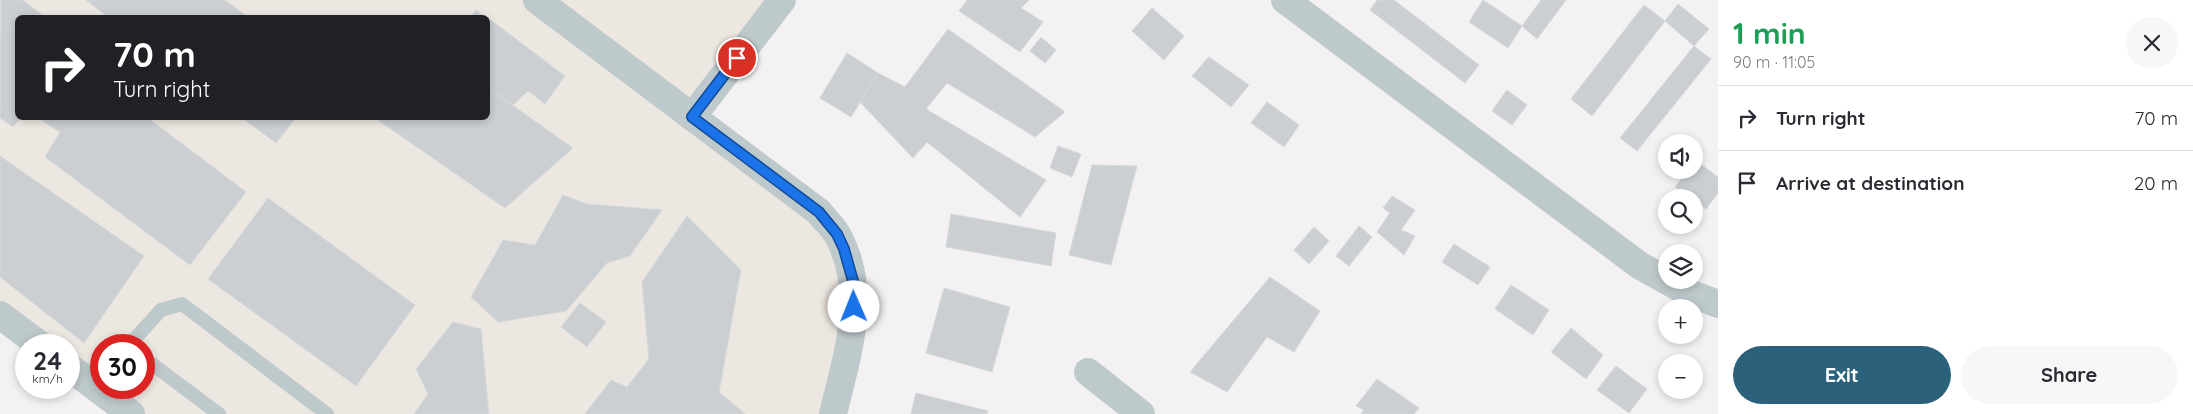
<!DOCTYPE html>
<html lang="en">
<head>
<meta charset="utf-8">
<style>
  body { margin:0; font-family:Quicksand,sans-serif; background:#f7f7f7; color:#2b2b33; height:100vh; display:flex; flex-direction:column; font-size:19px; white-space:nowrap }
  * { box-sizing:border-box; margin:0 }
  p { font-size:16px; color:#7c7c81 }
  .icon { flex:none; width:28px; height:28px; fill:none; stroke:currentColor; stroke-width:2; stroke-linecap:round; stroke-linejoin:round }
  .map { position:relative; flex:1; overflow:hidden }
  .side { display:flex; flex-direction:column; background:#fff; width:475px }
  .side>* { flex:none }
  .banner { position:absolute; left:15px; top:15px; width:475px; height:105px; border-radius:8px; box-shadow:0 2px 8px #0003; background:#202124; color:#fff; overflow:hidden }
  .controls { position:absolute; left:1658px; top:134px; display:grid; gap:10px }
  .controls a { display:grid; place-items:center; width:45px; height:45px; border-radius:50%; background:#fff; box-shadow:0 2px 8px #0003; font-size:25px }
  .speed { position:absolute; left:15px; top:334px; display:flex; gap:10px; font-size:25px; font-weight:700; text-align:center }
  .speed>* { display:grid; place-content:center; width:65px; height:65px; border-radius:50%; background:#fff; box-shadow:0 2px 8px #0003; line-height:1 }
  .speed small { font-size:12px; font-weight:400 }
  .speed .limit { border:8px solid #d22; background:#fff; color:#111 }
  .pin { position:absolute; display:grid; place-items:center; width:42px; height:42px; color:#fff; margin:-21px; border:2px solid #fff; border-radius:50%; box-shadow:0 1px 5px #0007 }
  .me { position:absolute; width:55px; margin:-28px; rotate:359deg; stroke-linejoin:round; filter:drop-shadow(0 0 4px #0008) }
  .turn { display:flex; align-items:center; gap:18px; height:105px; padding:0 15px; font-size:22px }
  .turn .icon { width:65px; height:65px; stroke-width:2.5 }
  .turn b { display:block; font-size:35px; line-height:42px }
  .round { display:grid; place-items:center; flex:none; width:52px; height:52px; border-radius:26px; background:#f7f7f7 }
  .head { display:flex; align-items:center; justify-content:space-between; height:85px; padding:0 15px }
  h1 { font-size:30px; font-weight:700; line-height:38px; color:#1e9e55 }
  .action { display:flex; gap:10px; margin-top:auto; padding:10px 15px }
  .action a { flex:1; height:58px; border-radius:30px; background:#2b617b; color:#fff; font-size:20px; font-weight:700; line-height:58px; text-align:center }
  .action a+a { background:#f7f7f7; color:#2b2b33 }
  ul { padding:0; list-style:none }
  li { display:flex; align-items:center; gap:15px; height:65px; padding:0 15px; border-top:1px solid #e1e1e2 }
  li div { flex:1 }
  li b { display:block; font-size:19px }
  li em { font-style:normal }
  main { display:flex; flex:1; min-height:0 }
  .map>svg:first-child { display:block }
</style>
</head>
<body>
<main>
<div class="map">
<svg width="1718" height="414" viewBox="0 0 1718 414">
  <rect width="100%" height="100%" fill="#f3f1f2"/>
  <path fill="#ede7e1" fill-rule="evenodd" d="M0 0H782L692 117 819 212 851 271 832 414H131L69 367V345H40L0 315ZM18 18H488V118H18ZM101 345H144V388H101Z"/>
  <g fill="#cbcfd2" stroke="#d5d9dc">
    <polygon points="1,0 23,0 46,18 18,18 18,118 20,118 13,127 0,118"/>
    <polygon points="86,0 225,0 249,18 109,18"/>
    <polygon points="967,0 1029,0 1021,8 1043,22 1020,52 959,11"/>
    <polygon points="1377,0 1394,0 1479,65 1465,83 1370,10"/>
    <polygon points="1483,0 1522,26 1508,48 1469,22"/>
    <polygon points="1541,0 1566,0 1537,39 1522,26"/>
    <polygon points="1678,4 1709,29 1694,46 1665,21"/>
    <polygon points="1644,5 1665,21 1592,116 1571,99"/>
    <polygon points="1152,8 1184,36 1164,60 1132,31"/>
    <polygon points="476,10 486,18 470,18"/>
    <polygon points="488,18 565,76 545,104 528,91 513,105 488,88"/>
    <polygon points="948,29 1065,112 1035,137 947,83 926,109 1046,180 1020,217 927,142 913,158 860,102 878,73 905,87"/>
    <polygon points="1041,37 1056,50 1045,63 1030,51"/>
    <polygon points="1694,46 1711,59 1637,151 1620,138"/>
    <polygon points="847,53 878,73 851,117 820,98"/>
    <polygon points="1209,57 1249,85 1231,107 1192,76"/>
    <polygon points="488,88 573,148 505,208 375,118 488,118"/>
    <polygon points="1507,90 1527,105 1512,125 1492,111"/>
    <polygon points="1267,102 1299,125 1284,147 1251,123"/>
    <polygon points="38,118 148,118 246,192 190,265 45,157 60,132"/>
    <polygon points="242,118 296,118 276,143"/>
    <polygon points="1058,146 1081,154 1072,177 1050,168"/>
    <polygon points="0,156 144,256 84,343 0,277"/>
    <polygon points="1695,160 1718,177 1718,193 1706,209 1694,200 1694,198 1690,198 1675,187 1688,170 1694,170"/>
    <polygon points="1092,165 1137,166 1111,265 1069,255"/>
    <polygon points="563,195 587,204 662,210 630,256 607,263 566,311 498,322 471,297 503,240 535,245"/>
    <polygon points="1392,196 1415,210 1401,230 1415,236 1404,255 1377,232 1390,213 1383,208"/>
    <polygon points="268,198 415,305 356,386 208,279"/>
    <polygon points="951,214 1056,233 1051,266 946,247"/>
    <polygon points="687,216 741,270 719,392 745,414 585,414 611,380 627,387 649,359 642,282"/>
    <polygon points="1359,226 1372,237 1349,266 1336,256"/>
    <polygon points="1314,227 1329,241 1309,264 1294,250"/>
    <polygon points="1454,244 1490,267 1478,285 1442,262"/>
    <polygon points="1270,277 1320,311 1294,352 1267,337 1227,392 1190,372"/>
    <polygon points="1511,285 1549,310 1533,335 1495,309"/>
    <polygon points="944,288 1010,307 992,372 926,353"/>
    <polygon points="580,303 606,322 587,347 561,327"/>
    <polygon points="453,322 481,329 489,414 414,414 428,394 416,369"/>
    <polygon points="1571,328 1603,355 1586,379 1551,352"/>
    <polygon points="1616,366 1647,389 1629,413 1597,390"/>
    <polygon points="1377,379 1419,408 1414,414 1361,414 1364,410 1356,406"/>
    <polygon points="916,393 988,411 987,414 911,414"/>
  </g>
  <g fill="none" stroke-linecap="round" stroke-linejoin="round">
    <g stroke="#bec9cc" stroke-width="14">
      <polyline points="129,345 161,310 182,304 327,414"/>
      <polyline points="144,358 219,414"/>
    </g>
    <g stroke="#bec9cc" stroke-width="28">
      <path d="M537 0 819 212C825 220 833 227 838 236 869 293 847 355 833 414"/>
      <polyline points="1285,0 1639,265 1689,293 1718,304"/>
      <polyline points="692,117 782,0"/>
      <polyline points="1088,372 1141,414"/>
    </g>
    <g stroke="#bec9cc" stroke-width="28">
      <polyline points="0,315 40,345"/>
      <polyline points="69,367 131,414"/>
    </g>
  </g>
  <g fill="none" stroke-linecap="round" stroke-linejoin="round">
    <g stroke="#114b97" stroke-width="12">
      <polyline id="route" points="737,58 692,117 819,212 837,234 844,249 853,281 854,307"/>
    </g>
    <use href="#route" stroke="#1a73e8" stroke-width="9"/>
  </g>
</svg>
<div class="controls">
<a><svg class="icon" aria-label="sound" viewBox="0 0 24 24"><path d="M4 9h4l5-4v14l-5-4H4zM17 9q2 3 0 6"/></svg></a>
<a><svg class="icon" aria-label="search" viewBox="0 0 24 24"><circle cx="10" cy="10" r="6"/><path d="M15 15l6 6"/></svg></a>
<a><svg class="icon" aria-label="layers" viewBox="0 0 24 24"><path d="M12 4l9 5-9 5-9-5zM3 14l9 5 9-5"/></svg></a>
<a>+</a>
<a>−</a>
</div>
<div class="speed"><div>24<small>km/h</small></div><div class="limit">30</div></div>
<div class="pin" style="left:737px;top:58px;background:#d93025"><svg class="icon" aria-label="arrive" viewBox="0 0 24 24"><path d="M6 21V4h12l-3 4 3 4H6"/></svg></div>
<svg class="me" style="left:854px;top:307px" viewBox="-20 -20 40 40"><circle r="19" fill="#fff"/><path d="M0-13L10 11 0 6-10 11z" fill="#1a73e8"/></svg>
<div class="banner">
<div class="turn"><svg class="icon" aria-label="right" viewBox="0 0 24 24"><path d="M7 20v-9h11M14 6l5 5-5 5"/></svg><div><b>70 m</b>Turn right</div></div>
</div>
</div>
<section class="side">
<div class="head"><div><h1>1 min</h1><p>90 m · 11:05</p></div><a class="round"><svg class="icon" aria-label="close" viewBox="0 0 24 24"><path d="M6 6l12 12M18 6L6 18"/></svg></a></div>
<ul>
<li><svg class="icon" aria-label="right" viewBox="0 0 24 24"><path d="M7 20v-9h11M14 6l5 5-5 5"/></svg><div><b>Turn right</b></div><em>70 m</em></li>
<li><svg class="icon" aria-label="arrive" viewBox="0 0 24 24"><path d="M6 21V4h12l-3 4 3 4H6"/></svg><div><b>Arrive at destination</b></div><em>20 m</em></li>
</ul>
<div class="action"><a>Exit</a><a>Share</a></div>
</section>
</main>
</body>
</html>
